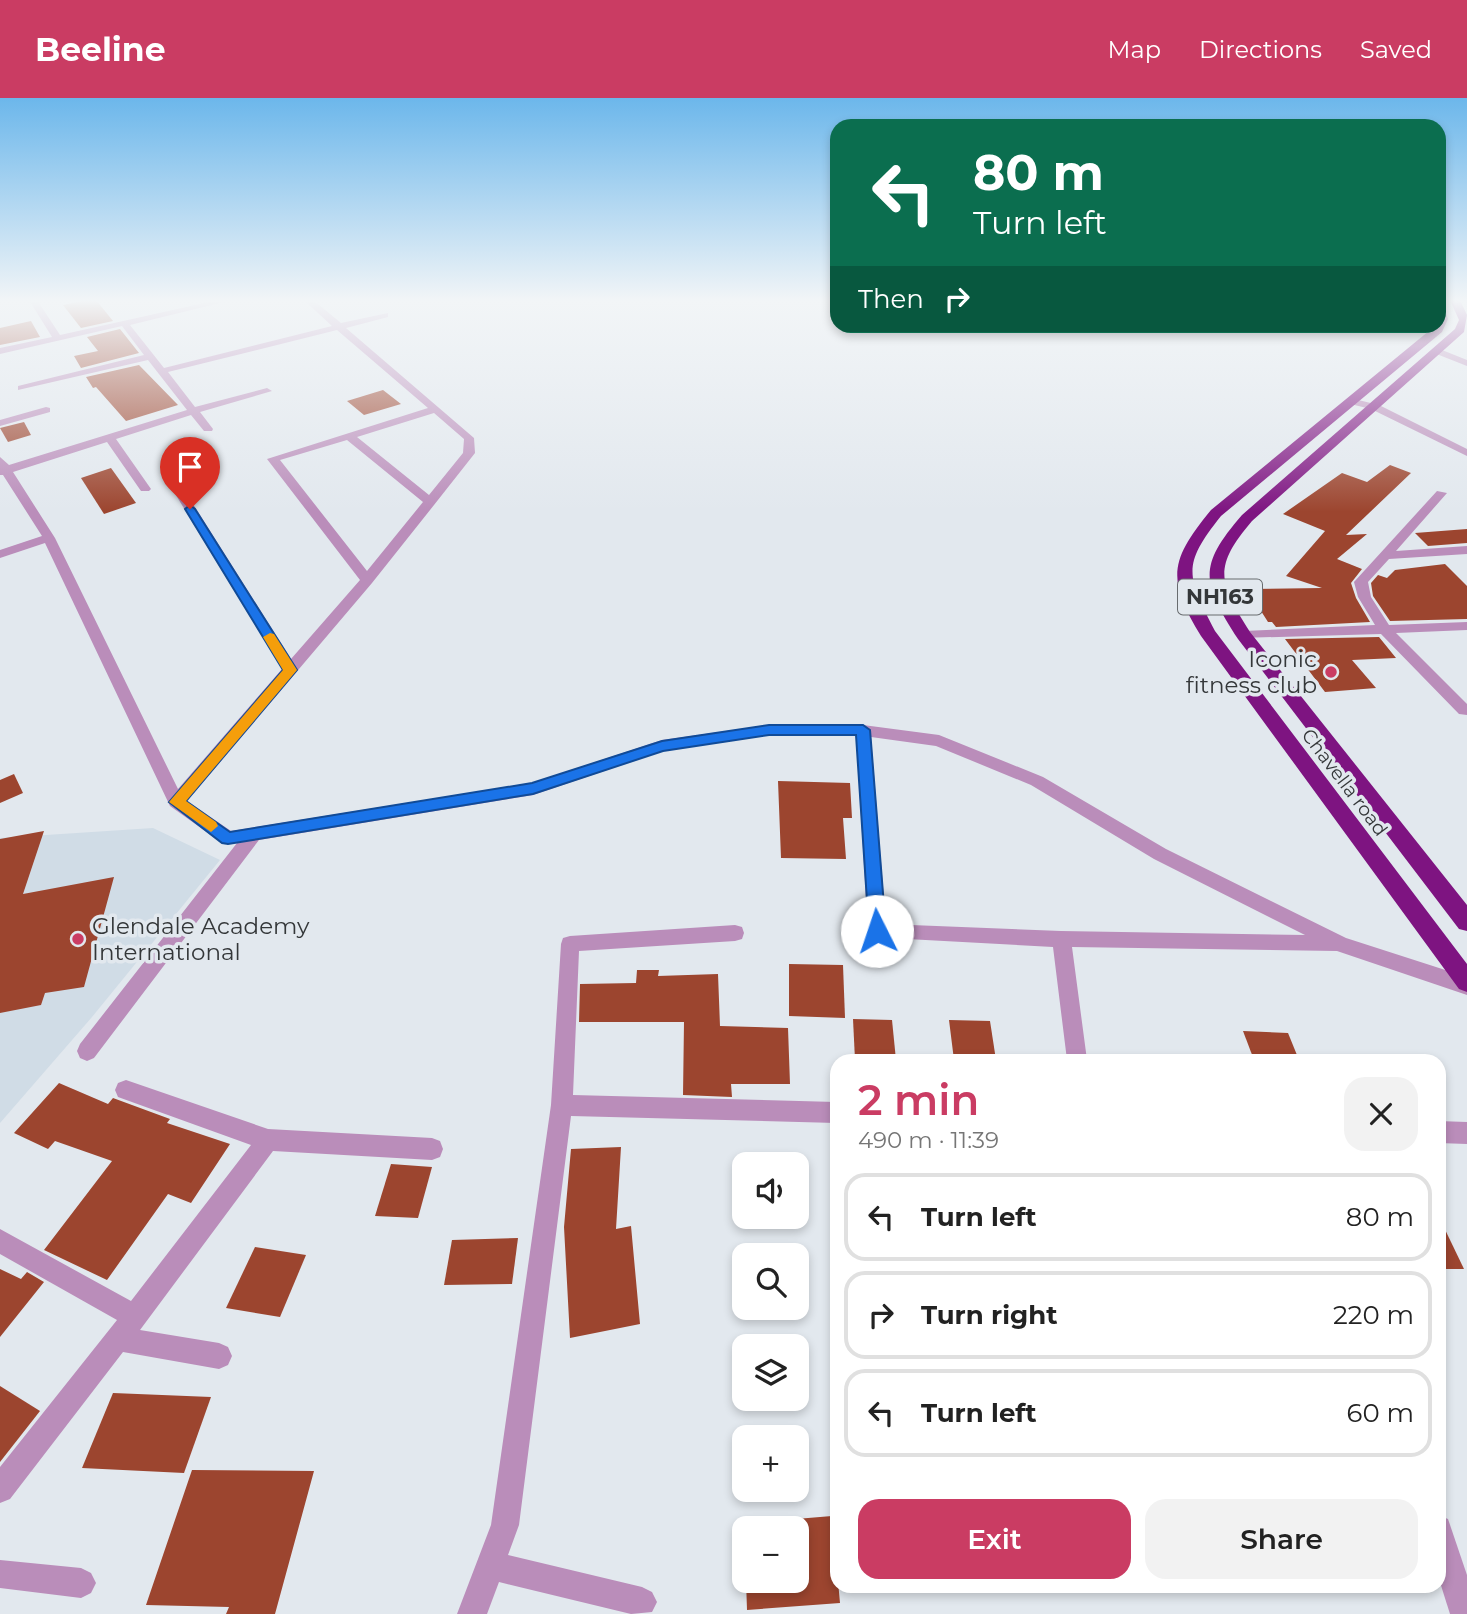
<!DOCTYPE html>
<html lang="en">
<head>
<meta charset="utf-8">
<style>
  body { margin:0; font-family:Montserrat,sans-serif; background:#f2f2f2; color:#222; height:100vh; display:flex; flex-direction:column; font-size:26px; white-space:nowrap }
  * { box-sizing:border-box; margin:0 }
  p { font-size:23px; color:#767676 }
  .icon { flex:none; width:38px; height:38px; fill:none; stroke:currentColor; stroke-width:2; stroke-linecap:round; stroke-linejoin:round }
  .map { position:relative; flex:1; overflow:hidden }
  .panel { position:absolute; left:830px; top:956px; width:616px; height:539px; display:flex; flex-direction:column; background:#fff; border-radius:21px; box-shadow:0 4px 10px #0003 }
  .panel>* { flex:none }
  .hud { position:absolute; left:830px; top:21px; width:616px; height:214px; border-radius:21px; box-shadow:0 4px 10px #0003; background:#0b6e4f; color:#fff; overflow:hidden }
  .buttons { position:absolute; left:732px; top:1054px; display:grid; gap:14px }
  .buttons a { display:grid; place-items:center; width:77px; height:77px; border-radius:14px; background:#fff; box-shadow:0 4px 10px #0003; font-size:35px }
  .pin { position:absolute; display:grid; place-items:center; width:60px; height:60px; color:#fff; margin:-72px -30px; border-radius:50% 50% 50% 0; rotate:-45deg; box-shadow:0 0 7px #0007 }
  .pin .icon { rotate:45deg }
  .me { position:absolute; width:77px; margin:-38px; rotate:356deg; stroke-linejoin:round; filter:drop-shadow(0 0 5px #0008) }
  .turn { display:flex; align-items:center; gap:24px; height:147px; padding:0 28px; font-size:32px }
  .turn .icon { width:91px; height:91px; stroke-width:2.5 }
  .turn b { display:block; font-size:49px; line-height:60px }
  .then { display:flex; align-items:center; height:66px; padding:0 28px; background:#0003; gap:14px; font-size:26px }
  .round { display:grid; place-items:center; flex:none; width:74px; height:74px; border-radius:21px; background:#f2f2f2 }
  .head { display:flex; align-items:center; justify-content:space-between; height:119px; padding:0 28px }
  h1 { font-size:42px; font-weight:600; line-height:52px; color:#ca3c63 }
  .action { display:flex; gap:14px; margin-top:auto; padding:14px 28px }
  .action a { flex:1; height:80px; border-radius:21px; background:#ca3c63; color:#fff; font-size:28px; font-weight:600; line-height:80px; text-align:center }
  .action a+a { background:#f2f2f2; color:#222 }
  ul { padding:0; list-style:none }
  li { display:flex; align-items:center; gap:21px; height:88px; margin:0 14px 10px; padding:0 14px; border:4px solid #e0e0e0; border-radius:21px }
  li div { flex:1 }
  li b { display:block; font-size:26px }
  li em { font-style:normal }
  header { display:flex; align-items:center; gap:42px; box-sizing:border-box; height:98px; padding:0 35px; background:#ca3c63; color:#fff }
  header strong { font-size:33px }
  nav { display:flex; gap:38px; margin-inline-start:auto; font-size:24px }
  .map>svg:first-child { display:block }
</style>
</head>
<body>
<header>
<strong>Beeline</strong>
<nav><a>Map</a><a>Directions</a><a>Saved</a></nav>
</header>
<div class="map">
<svg width="1467" height="1516" viewBox="0 0 1467 1516">
  <rect width="100%" height="100%" fill="#e2e8ee"/>
  <polygon fill="#d0dce6" points="153,730 220,762 92,919 0,1025 0,740"/>
  <g fill="#9c452f">
    <polygon points="87,202 96,202 113,223 81,230 63,207"/>
    <polygon points="31,223 40,239 0,247 0,230"/>
    <polygon points="120,231 139,255 81,270 74,258 98,253 87,239"/>
    <polygon points="139,267 178,307 126,323 96,289 93,290 86,279"/>
    <polygon points="383,292 401,306 364,317 347,303"/>
    <polygon points="24,324 31,337 8,344 0,330"/>
    <polygon points="1390,367 1411,375 1346,437 1367,436 1337,461 1362,471 1351,485 1356,500 1370,524 1276,529 1272,524 1268,524 1247,491 1322,490 1286,478 1325,433 1283,416 1342,375 1367,384"/>
    <polygon points="111,370 136,405 104,416 81,380"/>
    <polygon points="1467,431 1467,445 1428,448 1415,435"/>
    <polygon points="1445,466 1467,488 1467,521 1390,523 1373,498 1371,485 1378,477 1387,480 1395,472"/>
    <polygon points="1379,539 1396,560 1352,562 1376,590 1325,594 1285,541"/>
    <polygon points="14,676 23,695 0,705 0,682"/>
    <polygon points="778,683 850,685 852,720 843,720 846,761 781,760"/>
    <polygon points="44,733 23,796 114,779 84,889 45,895 41,907 0,915 0,741"/>
    <polygon points="789,866 843,867 845,920 789,918"/>
    <polygon points="637,872 659,872 658,878 718,876 720,928 788,930 790,986 731,986 732,999 683,997 684,924 579,924 580,886 636,885"/>
    <polygon points="853,921 892,922 896,962 855,962"/>
    <polygon points="949,922 990,923 996,962 954,962"/>
    <polygon points="1243,933 1288,935 1299,962 1254,962"/>
    <polygon points="59,985 108,1006 113,1000 170,1021 167,1025 230,1046 191,1105 168,1096 107,1182 44,1152 112,1063 55,1043 48,1051 14,1035"/>
    <polygon points="621,1049 616,1131 631,1128 640,1226 570,1240 564,1129 571,1051"/>
    <polygon points="391,1066 432,1069 418,1120 375,1118"/>
    <polygon points="1438,1117 1464,1171 1438,1171"/>
    <polygon points="518,1140 512,1186 444,1187 452,1142"/>
    <polygon points="255,1149 306,1157 280,1219 226,1210"/>
    <polygon points="0,1171 21,1181 27,1174 44,1184 0,1239"/>
    <polygon points="0,1288 40,1313 0,1364"/>
    <polygon points="113,1295 211,1299 184,1375 82,1370"/>
    <polygon points="192,1372 314,1373 275,1516 226,1516 229,1509 146,1507"/>
    <polygon points="832,1418 840,1505 747,1512 746,1482 796,1482 796,1421"/>
  </g>
  <g fill="none" stroke-linecap="round" stroke-linejoin="round">
    <g fill="#ba8dba" fill-rule="evenodd">
      <path d="M29 202H37L60 237 218 202H232L130 227 164 270 332 228 304 202H313L341 225 388 215V219L346 230 474 340 475 355 434 407 372 485 187 703 231 733 532 685 662 642 769 627H863L939 637 1043 679 1166 751 1346 840 1467 879V897L1337 853 1072 849 1087 962H1067L1053 849 870 839 868 833 856 637H769L663 653 533 697 259 742 94 960 87 963 80 960 77 953 80 946 237 745H222L170 708 45 445 0 460V452L42 438 3 377H0V359L9 367 187 312 148 262 18 292V288L144 257 122 228 0 256V250L52 239ZM337 232 428 310 267 361 360 482 291 561 181 387 171 389 282 571 178 691 55 440 13 374 107 344 141 393H149L151 391 116 341 191 317 204 333H212L213 331 200 314 272 293 267 290 195 309 168 274ZM434 315 464 341 463 355 429 397 357 339ZM347 342 423 404 367 473 280 362ZM871 639 936 648 1031 687 1154 761 1305 837 1061 833 886 826Z"/>
      <polygon points="1437,250 1467,262 1467,268 1434,255 1432,253"/>
      <polygon points="1350,300 1379,307 1467,351 1467,358 1371,311 1346,305 1345,303"/>
      <polygon points="46,309 50,310 50,314 0,328 0,322"/>
      <polygon points="1437,393 1447,395 1396,453 1467,448 1467,456 1389,461 1368,484 1371,499 1389,527 1467,524 1467,532 1396,535 1467,606 1467,617 1459,616 1381,536 1239,540 1237,537 1244,533 1375,527 1358,499 1354,484"/>
      <polygon points="735,827 742,829 744,835 742,841 735,843 579,853 573,997 836,1004 836,1025 571,1018 519,1427 508,1457 642,1489 652,1494 657,1504 652,1514 631,1516 499,1484 487,1516 457,1516 491,1427 551,1007 561,846 563,840 570,838"/>
      <polygon points="126,982 268,1031 432,1040 440,1043 443,1051 440,1059 432,1062 273,1053 140,1232 219,1245 228,1249 232,1258 228,1267 219,1271 123,1254 10,1401 0,1405 0,1369 117,1222 0,1156 0,1131 131,1203 251,1047 118,999 115,992 118,985"/>
      <polygon points="1438,1023 1467,1024 1467,1046 1438,1045"/>
      <polygon points="1438,1417 1448,1421 1467,1477 1467,1516 1450,1516 1438,1478"/>
      <polygon points="0,1462 81,1470 91,1475 96,1485 91,1495 81,1500 0,1490"/>
    </g>
    <g fill="#7e1481" fill-rule="evenodd">
      <path d="M1450 202H1460L1467 217 1464 234 1252 423C1212 470 1219 485 1250 534L1467 807V833L1459 831 1238 541C1202 485 1197 469 1242 417L1455 231 1459 222Z"/>
      <path d="M1438 203 1443 206 1448 221 1442 234 1221 418C1181 468 1187 478 1215 533L1467 866V894L1459 891 1201 538C1166 481 1170 462 1211 412L1435 228H1438Z"/>
    </g>
  </g>
  <linearGradient id="sky" x2="0" y2="1"><stop stop-color="#6cb7eb"/><stop offset="0.49" stop-color="#f2f5f7"/><stop offset="1" stop-color="#f2f5f7" stop-opacity="0"/></linearGradient>
  <rect width="1467" height="414" fill="url(#sky)"/>
  <polygon fill="#1a73e8" stroke="#114b97" stroke-width="2" points="190,407 195,411 297,572 186,703 230,734 532,685 662,643 769,627 863,627 870,632 886,833 883,838 871,838 869,833 856,637 769,637 663,653 533,696 228,746 222,745 169,704 283,572 185,411"/>
  <polygon fill="#f59e0b" points="270,535 274,536 297,572 186,703 216,724 218,728 211,734 169,704 283,572 263,539"/>
  <g fill="#ca3c63" stroke="#e2e8ee" stroke-width="2.5">
    <circle cx="1331" cy="574" r="7"/>
    <circle cx="78" cy="841" r="7"/>
  </g>
  <g text-anchor="middle" stroke-width="7" stroke-linejoin="round" paint-order="stroke">
    <g font-size="19" fill="#343739" stroke="#e2e8ee">
      <text transform="translate(1345 684) rotate(53)" y="7">Chavella road</text>
    </g>
    <rect fill="#e2e8ee" stroke="#686c6f" stroke-width="2" x="1178" y="481.5" width="84" height="35" rx="5"/>
    <g font-size="21" font-weight="bold" fill="#343739">
      <text x="1220" y="506">NH163</text>
    </g>
    <g font-size="23" fill="#343739" stroke="#e2e8ee" text-anchor="end">
      <text x="1317" y="569">Iconic<tspan x="1317" dy="26">fitness club</tspan></text>
      <text x="92" y="836" text-anchor="start">Glendale Academy<tspan x="92" dy="26">International</tspan></text>
    </g>
  </g>
</svg>
<div class="buttons">
<a><svg class="icon" aria-label="sound" viewBox="0 0 24 24"><path d="M4 9h4l5-4v14l-5-4H4zM17 9q2 3 0 6"/></svg></a>
<a><svg class="icon" aria-label="search" viewBox="0 0 24 24"><circle cx="10" cy="10" r="6"/><path d="M15 15l6 6"/></svg></a>
<a><svg class="icon" aria-label="layers" viewBox="0 0 24 24"><path d="M12 4l9 5-9 5-9-5zM3 14l9 5 9-5"/></svg></a>
<a>+</a>
<a>−</a>
</div>
<div class="pin" style="left:190px;top:411px;background:#d93025"><svg class="icon" aria-label="arrive" viewBox="0 0 24 24"><path d="M6 21V4h12l-3 4 3 4H6"/></svg></div>
<svg class="me" style="left:877px;top:833px" viewBox="-20 -20 40 40"><circle r="19" fill="#fff"/><path d="M0-13L10 11 0 6-10 11z" fill="#1a73e8"/></svg>
<div class="hud">
<div class="turn"><svg class="icon" aria-label="left" viewBox="0 0 24 24"><path d="M17 20v-9H6M10 6l-5 5 5 5"/></svg><div><b>80 m</b>Turn left</div></div>
<div class="then">Then<svg class="icon" aria-label="right" viewBox="0 0 24 24"><path d="M7 20v-9h11M14 6l5 5-5 5"/></svg></div>
</div>
<section class="panel">
<div class="head"><div><h1>2 min</h1><p>490 m · 11:39</p></div><a class="round"><svg class="icon" aria-label="close" viewBox="0 0 24 24"><path d="M6 6l12 12M18 6L6 18"/></svg></a></div>
<ul>
<li><svg class="icon" aria-label="left" viewBox="0 0 24 24"><path d="M17 20v-9H6M10 6l-5 5 5 5"/></svg><div><b>Turn left</b></div><em>80 m</em></li>
<li><svg class="icon" aria-label="right" viewBox="0 0 24 24"><path d="M7 20v-9h11M14 6l5 5-5 5"/></svg><div><b>Turn right</b></div><em>220 m</em></li>
<li><svg class="icon" aria-label="left" viewBox="0 0 24 24"><path d="M17 20v-9H6M10 6l-5 5 5 5"/></svg><div><b>Turn left</b></div><em>60 m</em></li>
</ul>
<div class="action"><a>Exit</a><a>Share</a></div>
</section>
</div>
</body>
</html>
